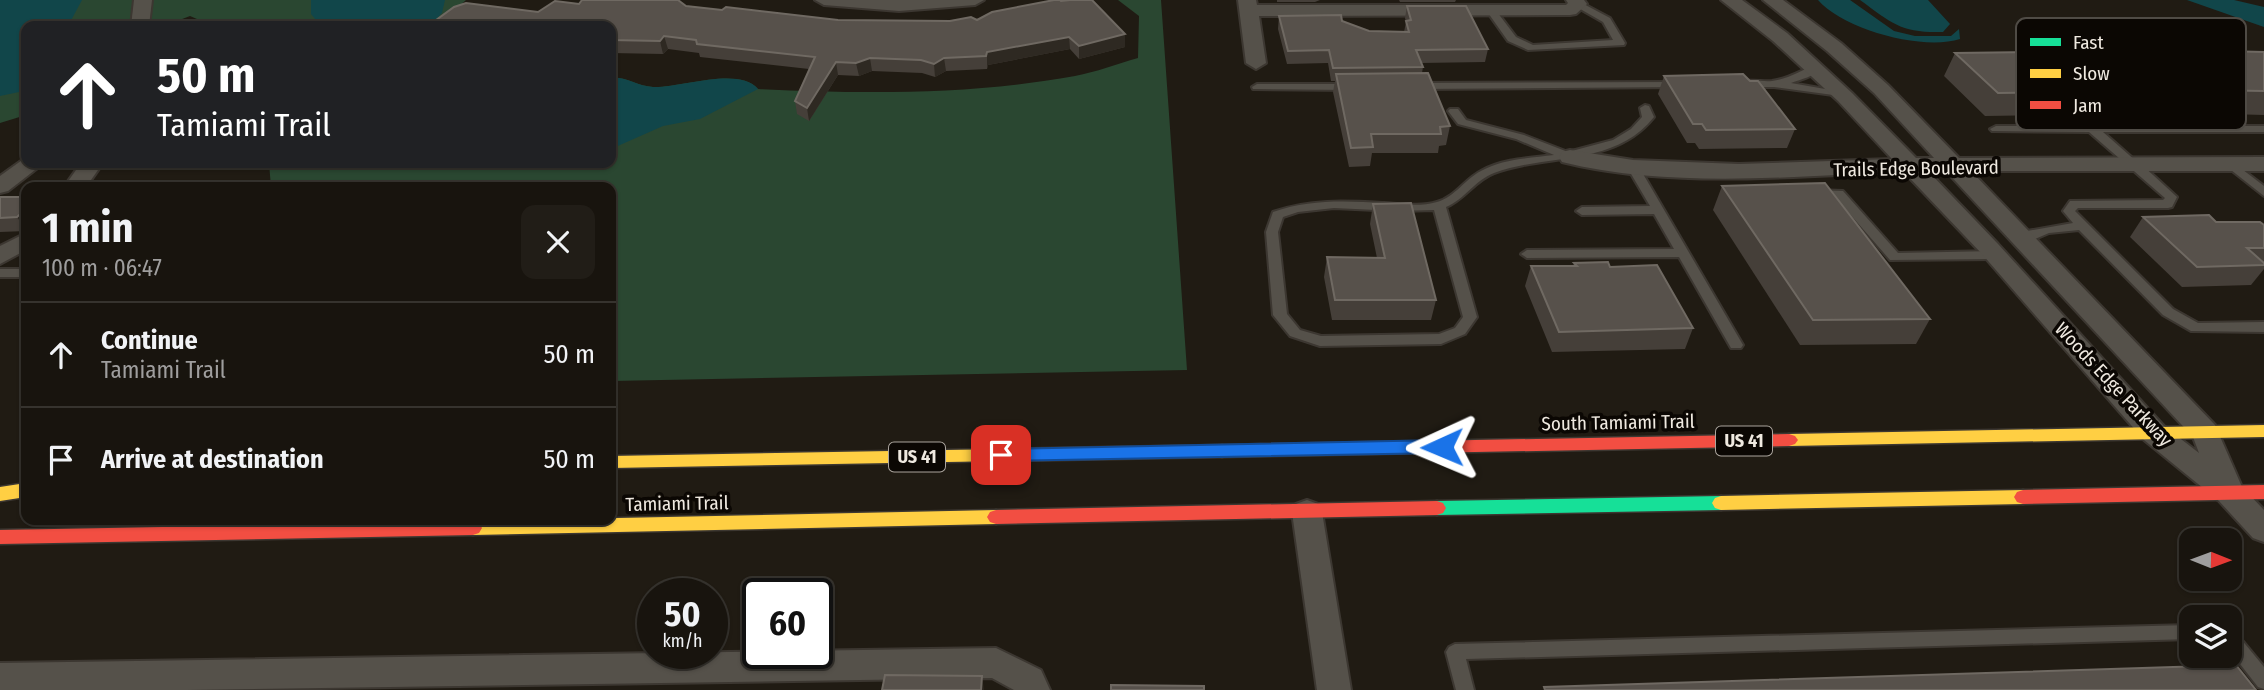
<!DOCTYPE html>
<html lang="en">
<head>
<meta charset="utf-8">
<style>
  body { margin:0; font-family:"Fira Sans Condensed",sans-serif; background:#211d17; color:#f1f3f6; height:100vh; display:flex; flex-direction:column; font-size:26px; white-space:nowrap }
  * { box-sizing:border-box; margin:0 }
  p { font-size:23px; color:#9f9e9e }
  .icon { flex:none; width:38px; height:38px; fill:none; stroke:currentColor; stroke-width:2; stroke-linecap:round; stroke-linejoin:round }
  .map { position:relative; flex:1; overflow:hidden }
  .details { position:absolute; left:21px; top:182px; width:595px; height:343px; display:flex; flex-direction:column; background:#18140e; border-radius:14px; box-shadow:0 2px 5px #0004,0 0 0 2px #36332e }
  .details>* { flex:none }
  .top-card { position:absolute; left:21px; top:21px; width:595px; height:147px; border-radius:14px; box-shadow:0 2px 5px #0004,0 0 0 2px #36332e; background:#202124; color:#fff; overflow:hidden }
  .needle { width:46px; rotate:91deg }
  .buttons { position:absolute; left:2179px; top:528px; display:grid; gap:14px }
  .buttons a { display:grid; place-items:center; width:63px; height:63px; border-radius:14px; background:#18140e; box-shadow:0 2px 5px #0004,0 0 0 2px #36332e; font-size:35px }
  .speed { position:absolute; left:637px; top:578px; display:flex; gap:14px; font-size:35px; font-weight:700; text-align:center }
  .speed>* { display:grid; place-content:center; width:91px; height:91px; border-radius:50%; background:#18140e; box-shadow:0 2px 5px #0004,0 0 0 2px #36332e; line-height:1 }
  .speed small { font-size:18px; font-weight:400 }
  .speed .limit { border:4px solid #111; border-radius:10px; background:#fff; color:#111 }
  .pin { position:absolute; display:grid; place-items:center; width:60px; height:60px; color:#fff; margin:-30px; border-radius:14px; box-shadow:0 4px 10px #0006 }
  .me { position:absolute; width:77px; margin:-38px; rotate:269deg; stroke-linejoin:round; filter:drop-shadow(0 0 5px #0008) }
  .turn { display:flex; align-items:center; gap:24px; height:147px; padding:0 21px; font-size:32px }
  .turn .icon { width:91px; height:91px; stroke-width:2.5 }
  .turn b { display:block; font-size:49px; line-height:60px }
  .round { display:grid; place-items:center; flex:none; width:74px; height:74px; border-radius:14px; background:#211d17 }
  .summary { display:flex; align-items:center; justify-content:space-between; height:119px; padding:0 21px }
  h1 { font-size:42px; font-weight:700; line-height:52px }
  ul { padding:0; list-style:none }
  li { display:flex; align-items:center; gap:21px; height:105px; padding:0 21px; border-top:2px solid #36332e }
  li div { flex:1 }
  li b { display:block; font-size:26px }
  li em { font-style:normal }
  .map>svg:first-child { display:block }
</style>
</head>
<body>
<div class="map">
<svg width="2264" height="690" viewBox="0 0 2264 690">
  <rect width="100%" height="100%" fill="#201b13"/>
  <g fill="#2a4731">
    <polygon points="0,0 466,0 437,26 213,26 190,16 164,26 26,26 26,115 0,123"/>
    <path d="M1118 0H1161L1187 370 611 381V187H271L269 163H611V77C629 78 638 86 653 87 681 88 739 66 758 89 865 94 970 95 1075 76 1096 72 1117 64 1138 58L1139 16Z"/>
  </g>
  <g fill="#11464a">
    <polygon points="0,0 82,0 68,26 26,26 26,88 19,92 0,96"/>
    <polygon points="311,0 445,0 442,13 430,26 321,26 311,14"/>
    <path d="M1818 0H1850L1894 31 1915 36H1951L1959 29 1960 39C1923 51 1844 30 1818 0Z"/>
    <path d="M1860 0H1928L1950 24 1943 32C1901 33 1893 24 1860 0Z"/>
    <polygon points="2187,0 2234,0 2264,7 2264,27"/>
    <path d="M611 77C629 78 638 86 653 87 681 88 739 66 758 89L700 119 663 126 611 149Z"/>
  </g>
  <g fill="none" stroke-linecap="round" stroke-linejoin="round">
    <g stroke="#3c3731" stroke-width="4">
      <g id="lane">
        <polygon points="1578,1 1610,18 1625,43 1624,45 1528,50 1508,41 1486,10 1494,8 1516,37 1533,45 1613,40 1603,22 1575,6 1573,4"/>
        <path d="M1816 65 1821 68C1813 77 1802 79 1791 83L1848 93V97L1774 87H1744L1739 84C1748 78 1761 82 1772 81 1789 79 1801 70 1816 65Z"/>
        <polygon points="1678,82 1682,83 1682,87 1415,89 1410,86 1415,83"/>
        <polygon points="1257,84 1353,84 1358,87 1353,90 1253,89 1252,87"/>
        <path d="M1645 105 1649 106 1654 117C1614 167 1548 153 1494 173 1475 180 1464 200 1446 207L1477 317 1465 334 1441 344 1320 346 1290 336 1273 315 1266 232 1273 212C1310 199 1345 201 1384 203 1401 204 1421 207 1437 202 1455 197 1465 179 1481 171 1502 159 1530 158 1554 155L1516 139 1458 124 1448 111 1450 109H1458L1466 120 1524 135 1568 152 1613 140 1631 129 1642 117 1640 108ZM1334 208 1398 211 1434 210 1463 317 1455 328 1439 334 1321 336 1300 330 1287 314 1278 232 1283 217 1298 212Z"/>
        <polygon points="1996,126 2264,126 2264,132 2103,132 2137,162 2141,164 2177,197 2172,207 2168,208 2078,208 2075,211 2173,309 2198,323 2264,322 2264,332 2191,331 2163,315 2079,230 2049,233 2035,239 2016,239 2014,236 2016,233 2073,223 2063,211 2070,201 2163,200 2165,198 2089,132 1992,131 1990,129"/>
        <polygon points="2230,160 2264,186 2264,196 2226,166 2224,164"/>
        <polygon points="1633,163 1639,167 1743,345 1741,348 1731,348 1679,257 1527,258 1521,254 1527,250 1674,249 1654,214 1582,215 1576,211 1582,207 1650,206 1627,167"/>
        <polygon points="1815,190 1843,191 1898,253 1995,251 2001,255 1995,259 1890,260 1836,198 1811,197 1809,194 1811,191"/>
        <rect x="0" y="269" width="26" height="8"/>
        <polygon points="2191,625 2191,639 1466,659 1474,690 1456,690 1446,652 1449,647 1455,644"/>
        <polygon points="2230,630 2236,633 2264,667 2264,689 2258,687 2230,651"/>
      </g>
    </g>
    <g stroke="#3c3731" stroke-width="4">
      <g id="street">
        <polygon points="134,0 152,0 149,26 131,26"/>
        <polygon points="815,0 984,0 975,5 899,11 824,5"/>
        <polygon points="1238,0 1256,0 1257,5 1566,5 1568,3 1566,0 1584,0 1587,4 1576,14 1570,15 1259,16 1266,63 1256,69 1246,63"/>
        <path d="M1721 0H1742L1787 33 1852 93 1916 158H1934L1874 93 1827 51 1763 0H1783L1841 43 1888 85 1959 158 2264 157V171H1971L2215 425 2242 487 2264 510V542L2253 538 2219 501 2144 440 1982 254 1904 172C1793 176 1671 189 1562 162L1559 157 1562 152 1570 150 1633 160 1739 164 1892 159 1838 101 1773 41ZM1946 171 2193 437 2199 453 2164 426 1998 244 1929 172Z"/>
        <polygon points="25,158 26,163 44,163 8,191 0,193 0,176"/>
        <polygon points="81,163 103,163 86,187 64,187"/>
        <polygon points="26,233 26,250 0,264 0,246"/>
        <polygon points="1307,500 1318,504 1322,512 1351,690 1317,690 1292,512 1296,504"/>
        <polygon points="996,648 1041,670 1050,690 1014,690 992,678 188,690 0,690 0,663"/>
      </g>
    </g>
    <g stroke="#3c3731" stroke-width="3">
      <polygon id="fast" points="1721,496 1727,498 1730,503 1727,508 1721,510 1437,515 1431,513 1428,508 1431,503 1437,501"/>
    </g>
    <g stroke="#3c3731" stroke-width="3">
      <g id="slow">
        <polygon points="2264,425 2264,437 1789,446 1783,444 1780,440 1783,436 1789,434"/>
        <polygon points="1222,445 1228,447 1231,451 1228,455 1222,457 611,468 611,456"/>
        <polygon points="26,483 26,497 0,501 0,487"/>
        <polygon points="2023,490 2029,492 2032,497 2029,502 2023,504 1721,510 1715,508 1712,503 1715,498 1721,496"/>
        <polygon points="996,510 1002,512 1005,517 1002,522 996,524 473,535 467,533 464,528 467,523 473,521"/>
      </g>
    </g>
    <g stroke="#3c3731" stroke-width="3">
      <g id="jam">
        <polygon points="1789,434 1795,436 1798,440 1795,444 1789,446 1222,457 1216,455 1213,451 1216,447 1222,445"/>
        <polygon points="2264,485 2264,499 2023,504 2017,502 2014,497 2017,492 2023,490"/>
        <polygon points="1437,501 1443,503 1446,508 1443,513 1437,515 996,524 990,522 987,517 990,512 996,510"/>
        <polygon points="473,521 479,523 482,528 479,533 473,535 0,544 0,530"/>
      </g>
    </g>
    <use href="#lane" fill="#55514a" fill-rule="evenodd"/>
    <use href="#street" fill="#55514a" fill-rule="evenodd"/>
    <use href="#fast" fill="#16e098" fill-rule="evenodd"/>
    <use href="#slow" fill="#ffcf43" fill-rule="evenodd"/>
    <use href="#jam" fill="#f24e42" fill-rule="evenodd"/>
  </g>
  <g fill="#453f39">
    <polygon points="1277,0 1320,0 1315,2 1277,2"/>
    <polygon points="1399,0 1456,0 1455,2 1400,2"/>
    <polygon points="579,4 686,6 722,10 838,20 950,21 977,20 1125,47 1079,59 1070,49 988,65 987,69 946,71 935,77 922,73 872,71 859,76 838,75 809,121 797,114 795,101 809,69 700,57 699,53 668,49 663,54 611,53 611,26 538,12"/>
    <polygon points="1407,6 1488,49 1485,62 1421,63 1423,67 1422,73 1450,126 1446,145 1439,146 1438,153 1372,153 1370,166 1349,167 1333,92 1335,81 1331,81 1328,63 1287,64 1278,29 1279,16 1342,21 1369,31 1404,32 1406,22 1405,18"/>
    <polygon points="2264,52 2264,115 2190,113 1985,116 1944,76 1955,53"/>
    <polygon points="1664,76 1795,129 1787,148 1699,149 1695,143 1687,143 1658,94"/>
    <polygon points="1722,186 1930,319 1916,344 1800,345 1713,210"/>
    <polygon points="0,197 26,197 26,231 0,232"/>
    <polygon points="1373,204 1436,300 1431,320 1332,320 1324,277 1327,257 1377,258 1370,224"/>
    <polygon points="2143,217 2264,225 2264,269 2251,285 2182,287 2130,237"/>
    <polygon points="1574,263 1610,267 1693,328 1685,349 1552,352 1525,286 1531,266 1573,266"/>
  </g>
  <g fill="#2e2922">
    <polygon points="1125,34 1125,47 1079,59 1079,46"/>
    <polygon points="664,36 668,49 663,54 660,41"/>
    <polygon points="1069,37 1070,49 988,65 987,69 987,52"/>
    <polygon points="870,58 872,71 859,76 856,63"/>
    <polygon points="944,58 946,71 935,77 934,64"/>
    <polygon points="836,62 838,75 809,121 807,108"/>
    <polygon points="26,209 26,229 17,217"/>
    <polygon points="982,676 984,690 981,690"/>
  </g>
  <g fill="#57514b" stroke="#6f6962" stroke-width="2">
    <polygon points="582,0 678,0 686,6 722,10 726,7 838,20 950,21 971,17 977,20 992,12 1054,0 1060,0 1061,1 1070,0 1092,0 1125,34 1079,46 1069,37 987,52 986,56 944,58 934,64 921,60 870,58 856,63 836,62 807,108 795,101 815,57 697,44 696,40 664,36 660,41 611,40 611,26 428,26 454,7 466,3 538,12 555,1 579,4"/>
    <polygon points="1407,6 1466,6 1488,49 1416,50 1423,67 1333,68 1329,50 1288,51 1279,16 1341,15 1342,21 1369,31 1409,32 1406,21 1411,20"/>
    <polygon points="2184,50 2264,52 2264,91 2206,90 1998,93 1955,53"/>
    <polygon points="1428,73 1450,126 1440,127 1441,134 1371,134 1373,147 1351,148 1336,74"/>
    <polygon points="1743,74 1750,81 1758,81 1795,129 1706,130 1702,124 1693,124 1664,76"/>
    <polygon points="1825,183 1930,319 1813,320 1722,186"/>
    <polygon points="0,197 26,197 26,209 17,217 0,218"/>
    <polygon points="1411,203 1436,300 1335,300 1327,257 1385,258 1373,204"/>
    <polygon points="2209,215 2216,222 2260,222 2264,225 2264,248 2247,248 2264,263 2264,265 2197,267 2143,217"/>
    <polygon points="1608,262 1610,267 1657,265 1693,328 1559,332 1531,266 1577,266 1574,263"/>
    <polygon points="2236,665 2256,690 1545,690 1544,687"/>
    <polygon points="885,675 982,676 981,690 882,690"/>
    <polygon points="1111,685 1204,686 1204,690 1111,690"/>
  </g>
  <polygon fill="#1a73e8" stroke="#114b97" stroke-width="2" points="1442,440 1448,442 1451,447 1448,451 1442,453 1001,461 995,460 992,455 995,450 1001,449"/>
  <g text-anchor="middle" stroke-width="7" stroke-linejoin="round" paint-order="stroke">
    <g fill="#0b0703" stroke="#aba59e" stroke-width="2">
      <rect x="1716" y="426.5" width="56" height="29" rx="5"/>
      <rect x="889" y="442.5" width="56" height="29" rx="5"/>
    </g>
    <g font-size="18" font-weight="bold" fill="#efe9e0">
      <text x="1744" y="447">US 41</text>
      <text x="917" y="463">US 41</text>
    </g>
    <g font-size="19" fill="#efe9e0" stroke="#0b0703">
      <text transform="translate(1916 168) rotate(-1)" y="7">Trails Edge Boulevard</text>
      <text transform="translate(2114 384) rotate(47)" y="7">Woods Edge Parkway</text>
      <text transform="translate(1618 422) rotate(-1)" y="7">South Tamiami Trail</text>
      <text transform="translate(677 503) rotate(-1)" y="7">Tamiami Trail</text>
    </g>
  </g>
  <rect x="2016" y="18" width="230" height="112" rx="10" fill="#0b0703" stroke="#4f4b45" stroke-width="2"/>
  <rect x="2030" y="38" width="31" height="8" fill="#16e098"/>
  <rect x="2030" y="69" width="31" height="9" fill="#ffcf43"/>
  <rect x="2030" y="101" width="31" height="8" fill="#f24e42"/>
  <g font-size="19" fill="#efe9e0">
    <text x="2073" y="49">Fast</text>
    <text x="2073" y="80">Slow</text>
    <text x="2073" y="112">Jam</text>
  </g>
</svg>
<div class="buttons">
<a><svg class="needle" viewBox="-14 -14 28 28"><path d="M0-13l5 13h-10z" fill="#e53935"/><path d="M0 13l5-13h-10z" fill="#9f9e9e"/></svg></a>
<a><svg class="icon" aria-label="layers" viewBox="0 0 24 24"><path d="M12 4l9 5-9 5-9-5zM3 14l9 5 9-5"/></svg></a>
</div>
<div class="speed"><div>50<small>km/h</small></div><div class="limit">60</div></div>
<div class="pin" style="left:1001px;top:455px;background:#d93025"><svg class="icon" aria-label="arrive" viewBox="0 0 24 24"><path d="M6 21V4h12l-3 4 3 4H6"/></svg></div>
<svg class="me" style="left:1442px;top:447px" viewBox="-20 -20 40 40"><path d="M0-17L14 15 0 8-14 15z" fill="#1a73e8" stroke="#fff" stroke-width="4"/></svg>
<div class="top-card">
<div class="turn"><svg class="icon" aria-label="ahead" viewBox="0 0 24 24"><path d="M12 20V5M6 11l6-6 6 6"/></svg><div><b>50 m</b>Tamiami Trail</div></div>
</div>
<section class="details">
<div class="summary"><div><h1>1 min</h1><p>100 m · 06:47</p></div><a class="round"><svg class="icon" aria-label="close" viewBox="0 0 24 24"><path d="M6 6l12 12M18 6L6 18"/></svg></a></div>
<ul>
<li><svg class="icon" aria-label="ahead" viewBox="0 0 24 24"><path d="M12 20V5M6 11l6-6 6 6"/></svg><div><b>Continue</b><p>Tamiami Trail</p></div><em>50 m</em></li>
<li><svg class="icon" aria-label="arrive" viewBox="0 0 24 24"><path d="M6 21V4h12l-3 4 3 4H6"/></svg><div><b>Arrive at destination</b></div><em>50 m</em></li>
</ul>
</section>
</div>
</body>
</html>
